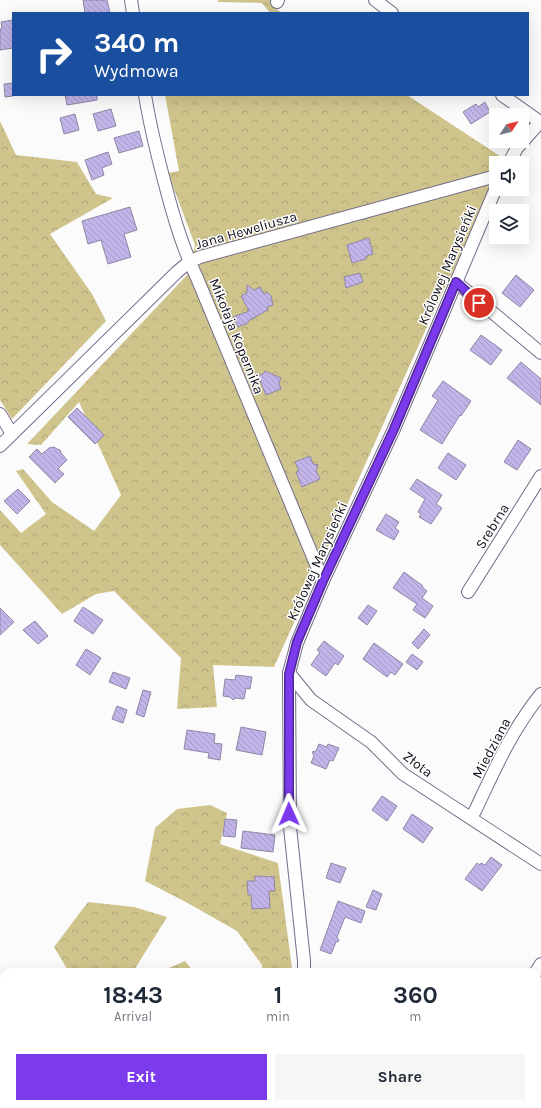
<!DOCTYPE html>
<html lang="en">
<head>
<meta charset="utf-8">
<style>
  body { margin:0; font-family:Karla,sans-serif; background:#f6f6f7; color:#1f2937; height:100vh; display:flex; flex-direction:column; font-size:15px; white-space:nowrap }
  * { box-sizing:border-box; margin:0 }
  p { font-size:13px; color:#747a83 }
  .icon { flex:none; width:22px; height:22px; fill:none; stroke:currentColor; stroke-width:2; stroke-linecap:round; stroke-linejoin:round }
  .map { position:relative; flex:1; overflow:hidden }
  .drawer { position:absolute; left:0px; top:968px; width:541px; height:140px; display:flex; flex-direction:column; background:#fff; border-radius:12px 12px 0 0; box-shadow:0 4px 16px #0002 }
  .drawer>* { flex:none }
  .top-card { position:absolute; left:12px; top:12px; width:517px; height:84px; border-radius:0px; box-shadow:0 4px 16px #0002; background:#1a4fa0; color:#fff; overflow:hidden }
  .needle { width:26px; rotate:54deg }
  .fabs { position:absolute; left:489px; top:108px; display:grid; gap:8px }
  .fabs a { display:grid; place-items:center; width:40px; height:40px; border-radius:0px; background:#fff; box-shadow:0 4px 16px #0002; font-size:20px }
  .pin { position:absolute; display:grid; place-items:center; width:34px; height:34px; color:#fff; margin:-17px; border:2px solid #fff; border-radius:50%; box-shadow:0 1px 4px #0007 }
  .me { position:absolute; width:44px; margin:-22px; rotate:359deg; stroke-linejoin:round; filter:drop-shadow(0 0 3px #0008) }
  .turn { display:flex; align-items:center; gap:14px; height:84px; padding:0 16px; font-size:18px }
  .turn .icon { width:52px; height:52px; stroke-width:2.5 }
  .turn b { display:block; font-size:28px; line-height:34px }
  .eta { display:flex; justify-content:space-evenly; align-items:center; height:68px; text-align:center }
  .eta b { font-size:24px; font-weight:700; line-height:28px }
  .action { display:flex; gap:8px; margin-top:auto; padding:8px 16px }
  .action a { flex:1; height:46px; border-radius:0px; background:#7c3aed; color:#fff; font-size:16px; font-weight:700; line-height:46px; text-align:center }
  .action a+a { background:#f6f6f7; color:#1f2937 }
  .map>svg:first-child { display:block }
</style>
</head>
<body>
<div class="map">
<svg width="541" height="1108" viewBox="0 0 541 1108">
  <defs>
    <pattern id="forest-crowns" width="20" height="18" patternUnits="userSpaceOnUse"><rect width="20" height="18" fill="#cfc58c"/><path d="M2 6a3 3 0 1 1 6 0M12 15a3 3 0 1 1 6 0" fill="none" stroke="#b1a878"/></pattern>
    <pattern id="water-waves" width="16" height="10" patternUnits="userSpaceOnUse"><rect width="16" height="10" fill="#b8af77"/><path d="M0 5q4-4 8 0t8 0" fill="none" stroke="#9d9566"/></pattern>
    <pattern id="building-back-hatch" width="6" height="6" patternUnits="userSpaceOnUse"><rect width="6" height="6" fill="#c2b4e8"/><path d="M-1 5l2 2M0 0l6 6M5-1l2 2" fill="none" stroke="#a69ac6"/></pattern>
  </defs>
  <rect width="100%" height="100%" fill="#fbfbfb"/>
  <g fill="url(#forest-crowns)">
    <polygon points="218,0 280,0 276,9 283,13 270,13 262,3 218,2"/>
    <polygon points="165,95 407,95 509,162 496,163 496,187 444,289 274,667 213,665 217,707 177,709 181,658 114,591 96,594 62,614 0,545 0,510 21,533 46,514 16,471 23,469 52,502 94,531 121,495 79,402 41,445 27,444 188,274 195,245 168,173 179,171"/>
    <polygon points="0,121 16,155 77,162 96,194 113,198 50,234 92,294 106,321 12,419 0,400"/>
    <polygon points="210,805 227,813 220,844 278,863 292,968 291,972 262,972 262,965 237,931 184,901 145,881 155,828 177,809"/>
    <polygon points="88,902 134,907 167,917 133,972 69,972 54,947"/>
    <polygon points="185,961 194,972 160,972"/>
    <polygon points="0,1037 4,1041 4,1079 0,1073"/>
    <polygon points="0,1097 4,1099 4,1104 205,1104 207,1108 185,1108 183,1106 176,1108 0,1108"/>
    <polygon points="283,1104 336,1104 327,1108 282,1108"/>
  </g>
  <polygon fill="url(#water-waves)" points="537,1053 541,1055 541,1092 537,1091"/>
  <g fill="url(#building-back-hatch)" stroke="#8e86a5">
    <polygon points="83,0 107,0 110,13 85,13"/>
    <polygon points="13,20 13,48 0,50 0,29 2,29 1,22"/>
    <polygon points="13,83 13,96 5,97 4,84"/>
    <polygon points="65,95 97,95 97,100 67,105"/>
    <polygon points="485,102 490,112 471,124 463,112 476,104 478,107"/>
    <polygon points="111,109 116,126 98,131 93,114"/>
    <polygon points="75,114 79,130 64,134 60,118"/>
    <polygon points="139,131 143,146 119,153 114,138"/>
    <polygon points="108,152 112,164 102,168 104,175 92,180 85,160"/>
    <polygon points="130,207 137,230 124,234 131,257 108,264 101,240 88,244 82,221"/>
    <polygon points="369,238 373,254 366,256 366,259 352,263 347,245"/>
    <polygon points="360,273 363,282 346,288 344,277"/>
    <polygon points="516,275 534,290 520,307 502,293"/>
    <polygon points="247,285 254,290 260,287 264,294 267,292 271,296 273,305 267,307 268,310 248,321 248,323 238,327 233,317 249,311 241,296 247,293"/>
    <polygon points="481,335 502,350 491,365 470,350"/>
    <polygon points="521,362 541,379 541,405 507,378"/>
    <polygon points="265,371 281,378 279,383 281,389 266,395 258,376 264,373"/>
    <polygon points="443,381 471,401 461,416 460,415 442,444 420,430 438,400 432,396"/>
    <polygon points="77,408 104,435 95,444 68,417"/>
    <polygon points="518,440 531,449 517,470 504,462"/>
    <polygon points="54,447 57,449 60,450 61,453 67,460 58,469 64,474 55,483 29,457 37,449 42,454 49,448"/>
    <polygon points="448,453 466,465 456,480 438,468"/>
    <polygon points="310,456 313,464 318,465 316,471 320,479 302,487 296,472 299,471 295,462"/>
    <polygon points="417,479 442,495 436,504 442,508 431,524 419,517 421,514 418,512 425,499 410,489"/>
    <polygon points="18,489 30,501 17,514 4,501"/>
    <polygon points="386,514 399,522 395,528 399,531 394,540 376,530"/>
    <polygon points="404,572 423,586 422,587 427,591 422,598 433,606 425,618 413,610 417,604 393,588"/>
    <polygon points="368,605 377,611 367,625 358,618"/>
    <polygon points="83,607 103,620 93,634 74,621"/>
    <polygon points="0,608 14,622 0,635"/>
    <polygon points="35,621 48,636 38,644 23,630"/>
    <polygon points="424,629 430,635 418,649 412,643"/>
    <polygon points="324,641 344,656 338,665 335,663 326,676 311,665 320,652 317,650"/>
    <polygon points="374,643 403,664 395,675 391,672 387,677 363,659"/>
    <polygon points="86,649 101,658 90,675 76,665"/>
    <polygon points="412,654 423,662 417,670 406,662"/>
    <polygon points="113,672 130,678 126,689 109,682"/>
    <polygon points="236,675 252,677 250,689 246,688 244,699 236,698 233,700 230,697 223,696 225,679 235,680"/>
    <polygon points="143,690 151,692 144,717 136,714"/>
    <polygon points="117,706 127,710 123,723 112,719"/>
    <polygon points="241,727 266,732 262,755 236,750"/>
    <polygon points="187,730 215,734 214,743 222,744 220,760 208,758 209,753 184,749"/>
    <polygon points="319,744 327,747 328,744 339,748 333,761 330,760 326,769 311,763 314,756 312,752 316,751"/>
    <polygon points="382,796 397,806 387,821 372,810"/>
    <polygon points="412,814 433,828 423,843 403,829"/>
    <polygon points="225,819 237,820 235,837 223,836"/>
    <polygon points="243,831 275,835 273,852 241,848"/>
    <polygon points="491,857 502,865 482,891 465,879 477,863 480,865 481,863 485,865"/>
    <polygon points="331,863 346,868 340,883 326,878"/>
    <polygon points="255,876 274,877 275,891 269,891 270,908 252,909 251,895 248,895 247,881 255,881"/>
    <polygon points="373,890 382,894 376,910 366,907"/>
    <polygon points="338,901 365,911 361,923 345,917 337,937 339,941 336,942 331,954 320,950"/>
  </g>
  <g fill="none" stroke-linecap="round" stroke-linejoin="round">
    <g stroke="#756d8b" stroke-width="14">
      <g id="street">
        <polyline points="131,0 133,13"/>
        <polyline points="375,0 392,13"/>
        <polyline points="277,2 278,0"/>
        <path d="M145 95C150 126 158 158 166 188 174 219 183 249 197 278L323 581"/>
        <polyline points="502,95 540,122"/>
        <polyline points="509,163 517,148 541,121"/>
        <polyline points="456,282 541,353"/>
        <polyline points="0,414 12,434"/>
        <polyline points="0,446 177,272 189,262 200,257 496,176"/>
        <polyline points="468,592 541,476"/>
        <polyline points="289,673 311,700 371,742 403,774 541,864"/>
        <path d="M471 817 475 811C495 769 511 731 541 694"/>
        <polyline points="304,972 304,961 290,827 289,673 297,643 323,581 394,429 496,188"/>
        <polyline points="536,972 541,964"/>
        <polyline points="537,1042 541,1043"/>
        <polyline points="270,1108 271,1104"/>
      </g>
    </g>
    <use href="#street" stroke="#fff" stroke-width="12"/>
  </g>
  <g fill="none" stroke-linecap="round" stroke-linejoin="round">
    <g stroke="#51269a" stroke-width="10">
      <polyline id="route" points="289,814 289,674 297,642 323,581 394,429 456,282 479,303"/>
    </g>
    <use href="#route" stroke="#7c3aed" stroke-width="7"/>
  </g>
  <g text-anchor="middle" stroke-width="3" stroke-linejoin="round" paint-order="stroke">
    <g font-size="14" fill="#110e19" stroke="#fff">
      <text transform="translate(246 230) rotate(-16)" y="5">Jana Heweliusza</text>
      <text transform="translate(447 265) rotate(-67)" y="5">Królowej Marysieńki</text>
      <text transform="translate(237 336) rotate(68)" y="5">Mikołaja Kopernika</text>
      <text transform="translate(492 526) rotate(-58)" y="5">Srebrna</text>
      <text transform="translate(317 561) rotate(-66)" y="5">Królowej Marysieńki</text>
      <text transform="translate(491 748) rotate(-62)" y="5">Miedziana</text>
      <text transform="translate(418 764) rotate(37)" y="5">Złota</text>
    </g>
  </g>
</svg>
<div class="fabs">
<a><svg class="needle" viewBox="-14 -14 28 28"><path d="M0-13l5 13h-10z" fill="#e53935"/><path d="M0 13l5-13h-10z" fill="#747a83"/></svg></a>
<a><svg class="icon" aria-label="sound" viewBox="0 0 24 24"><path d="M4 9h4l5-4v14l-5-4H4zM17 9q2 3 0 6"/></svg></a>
<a><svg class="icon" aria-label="layers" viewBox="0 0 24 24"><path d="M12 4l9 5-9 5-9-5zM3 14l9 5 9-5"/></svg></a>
</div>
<div class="pin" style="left:479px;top:303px;background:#d93025"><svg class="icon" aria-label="arrive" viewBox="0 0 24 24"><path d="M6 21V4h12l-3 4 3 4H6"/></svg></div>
<svg class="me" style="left:289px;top:814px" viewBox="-20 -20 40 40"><path d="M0-17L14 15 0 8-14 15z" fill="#7c3aed" stroke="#fff" stroke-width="4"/></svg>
<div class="top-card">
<div class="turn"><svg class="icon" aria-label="right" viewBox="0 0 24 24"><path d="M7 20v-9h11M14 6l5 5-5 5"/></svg><div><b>340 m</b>Wydmowa</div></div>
</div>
<section class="drawer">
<div class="eta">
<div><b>18:43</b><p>Arrival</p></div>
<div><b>1</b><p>min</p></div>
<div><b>360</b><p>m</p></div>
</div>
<div class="action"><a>Exit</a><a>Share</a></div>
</section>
</div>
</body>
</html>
